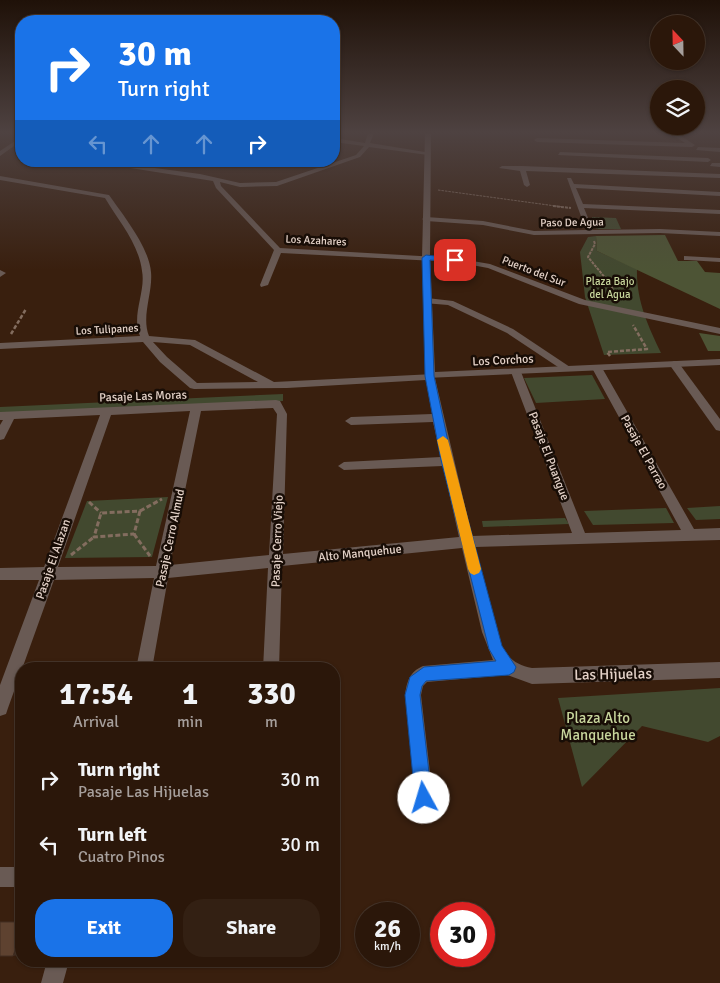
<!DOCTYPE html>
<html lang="en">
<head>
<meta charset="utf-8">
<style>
  body { margin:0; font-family:Signika,sans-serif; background:#332013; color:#f1f3f6; height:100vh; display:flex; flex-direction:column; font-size:19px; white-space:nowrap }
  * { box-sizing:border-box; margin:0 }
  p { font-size:16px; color:#a69f9c }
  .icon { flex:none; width:28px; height:28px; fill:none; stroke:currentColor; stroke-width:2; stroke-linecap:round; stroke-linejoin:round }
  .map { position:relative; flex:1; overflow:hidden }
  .details { position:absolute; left:15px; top:662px; width:325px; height:305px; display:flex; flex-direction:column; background:#2b170a; border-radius:20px; box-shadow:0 1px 4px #0004,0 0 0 1px #47362b }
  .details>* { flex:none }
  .hud { position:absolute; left:15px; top:15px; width:325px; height:152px; border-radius:20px; box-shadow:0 1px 4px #0004,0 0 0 1px #47362b; background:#1a73e8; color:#fff; overflow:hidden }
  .needle { width:32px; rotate:338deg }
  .tools { position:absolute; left:650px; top:15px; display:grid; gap:10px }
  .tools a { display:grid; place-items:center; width:55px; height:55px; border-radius:50%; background:#2b170a; box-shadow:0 1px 4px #0004,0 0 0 1px #47362b; font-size:25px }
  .speed { position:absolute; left:355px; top:902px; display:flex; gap:10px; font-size:25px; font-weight:700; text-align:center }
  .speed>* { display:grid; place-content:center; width:65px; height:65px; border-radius:50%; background:#2b170a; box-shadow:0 1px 4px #0004,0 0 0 1px #47362b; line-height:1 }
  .speed small { font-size:12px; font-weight:400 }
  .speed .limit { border:8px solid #d22; background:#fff; color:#111 }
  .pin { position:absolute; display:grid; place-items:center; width:42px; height:42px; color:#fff; margin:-21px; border-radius:10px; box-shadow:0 2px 8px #0006 }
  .me { position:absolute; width:55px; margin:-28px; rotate:354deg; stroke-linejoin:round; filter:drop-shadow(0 0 4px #0008) }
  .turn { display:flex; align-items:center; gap:18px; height:105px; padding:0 20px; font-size:22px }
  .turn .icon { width:65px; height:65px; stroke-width:2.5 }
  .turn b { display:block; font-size:35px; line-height:42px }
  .lanes { display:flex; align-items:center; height:48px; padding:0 20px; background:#0003; justify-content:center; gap:25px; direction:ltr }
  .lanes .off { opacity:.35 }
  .eta { display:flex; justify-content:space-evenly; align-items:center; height:85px; text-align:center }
  .eta b { font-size:30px; font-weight:700; line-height:35px }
  .primary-button { display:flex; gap:10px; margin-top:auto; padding:10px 20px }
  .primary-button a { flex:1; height:58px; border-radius:20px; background:#1a73e8; color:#fff; font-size:20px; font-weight:700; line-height:58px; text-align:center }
  .primary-button a+a { background:#332013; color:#f1f3f6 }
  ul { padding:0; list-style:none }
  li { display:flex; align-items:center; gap:15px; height:65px; padding:0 20px }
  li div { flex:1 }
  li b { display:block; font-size:19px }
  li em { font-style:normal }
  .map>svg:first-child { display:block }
</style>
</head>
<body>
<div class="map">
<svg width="720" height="983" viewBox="0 0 720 983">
  <rect width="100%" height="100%" fill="#391f0e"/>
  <g fill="#42492f">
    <polygon points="592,217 616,218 621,229 598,229 595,228"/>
    <path d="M596 236 597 251 637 269C636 300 648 326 661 353L604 355 585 297 580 252 588 237Z"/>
    <polygon points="592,375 605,399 536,403 524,378"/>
    <polygon points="283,394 283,401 0,413 0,407"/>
    <polygon points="168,497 152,557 65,558 87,501"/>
    <polygon points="720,506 720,519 696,520 687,508"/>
    <polygon points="666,508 674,523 593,525 584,511"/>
    <polygon points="565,518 569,524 483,527 482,521"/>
    <polygon points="720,688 720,736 708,742 642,726 582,787 558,698"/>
  </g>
  <g fill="#4d5435">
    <polygon points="665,235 678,261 697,261 705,272 720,273 720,309 597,251 596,236"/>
    <polygon points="699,333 720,336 720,351 708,351"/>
  </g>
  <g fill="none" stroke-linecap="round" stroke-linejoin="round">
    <polyline stroke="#836d5f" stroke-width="1" stroke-dasharray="2.5 1" stroke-linecap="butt" points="438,190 563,207"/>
    <g stroke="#836d5f" stroke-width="2" stroke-dasharray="3 1" stroke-linecap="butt">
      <polyline points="553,206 571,208"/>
      <polyline points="594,241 595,244 588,257 611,285 616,299"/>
    </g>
    <g stroke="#836d5f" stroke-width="2.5" stroke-dasharray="4 2" stroke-linecap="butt">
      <polyline points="11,334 26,309"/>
      <polyline points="610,356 607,352 647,349 633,325"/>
    </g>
    <g stroke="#836d5f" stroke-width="3" stroke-dasharray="5 2.5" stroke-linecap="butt">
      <polyline points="89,502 101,513"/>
      <polygon points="140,511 134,534 94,537 101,513"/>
      <polyline points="140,511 162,499"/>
      <polyline points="134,534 150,556"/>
      <polyline points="71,555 94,537"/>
    </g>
    <g fill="#695a54" fill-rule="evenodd">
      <polygon points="368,133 374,133 370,143 431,153 428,155 369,147 360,157 277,186 240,187 220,182 221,186 280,248 455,258 490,264 585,300 720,328 720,334 579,304 488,268 455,262 281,253 268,285 261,287 260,285 274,250 216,188 213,181 86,161 102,161 200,174 240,183 276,182 356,155 364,146 334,142 334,138 365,143"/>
      <polygon points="670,133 676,133 695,145 692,147 537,142 534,140 537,138 685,143"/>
      <polygon points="21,137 21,141 0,156 0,151"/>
      <polygon points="698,147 720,148 720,152 696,150"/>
      <polygon points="560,152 708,158 711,160 708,162 558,155"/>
      <polygon points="712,163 720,163 720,167 710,166"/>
      <polygon points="522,166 720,174 720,178 526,171 530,185 527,187 524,185 520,171 499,168 502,166"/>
      <path d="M0 176 109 195C123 215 149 247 151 272 153 293 141 316 149 336L195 340 274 382 434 374 472 536 572 533 511 372 516 369 521 372 585 533 681 530 592 368 597 365 601 366 694 529 720 528V540L475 547 500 642C506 657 516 665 532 668L720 662V678L532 684 507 675 427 682 423 686 421 695 435 815 433 822 426 824 419 822 417 815 405 695C407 682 409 672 423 666L493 660 482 632 462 548 282 566 279 669H263L268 568 168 578 152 669H136L154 578 54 580 8 708 6 714 0 716V685L39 580H0V568L44 567 100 415 14 419 4 439 0 440V425L3 420H0V412L276 400 280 401 287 414 283 554 459 537 443 466 344 470 338 466 344 462 441 457 433 422 351 425 345 421 351 417 432 414 426 380 287 388 194 389 190 388 160 362 143 342 0 349V343L140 336C131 315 146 292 142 271 139 244 118 220 105 198L0 180ZM153 342 190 345 258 382 197 383 167 357ZM273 408 277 414 269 555 170 565 201 411ZM190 411 156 566 58 567 111 415Z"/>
      <polygon points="567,178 571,178 574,184 720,192 720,196 576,188 583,204 720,210 720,214 584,208 593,230 660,229 720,232 720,236 660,233 534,235 483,225 426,221 422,219 426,217 483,221 534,231 586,230"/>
      <polygon points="684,256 720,258 720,262 687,260 684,260"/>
      <polygon points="0,270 6,273 0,277"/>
      <polygon points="427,298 453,301 513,329 573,369 572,371 564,371 507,333 448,305 424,303 423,301"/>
      <polygon points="674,361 678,362 720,419 720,431 716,430 669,364"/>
      <rect x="0" y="867" width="21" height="20"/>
      <polygon points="47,961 69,961 63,983 41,983"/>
    </g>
    <polygon fill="#695a54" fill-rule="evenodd" points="425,133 431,133 430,258 435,372 720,359 720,365 426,378 422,258"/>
  </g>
  <polygon fill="#422e22" points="21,933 21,955 13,956"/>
  <polygon fill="#5e4230" stroke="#422e22" points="0,922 21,922 21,933 13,956 0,956"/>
  <linearGradient id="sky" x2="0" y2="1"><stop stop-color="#1f1108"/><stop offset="0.49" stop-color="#4e4241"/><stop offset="1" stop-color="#4e4241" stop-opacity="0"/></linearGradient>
  <rect width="720" height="270" fill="url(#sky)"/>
  <polygon fill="#1a73e8" stroke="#114b97" points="426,255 455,258 459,260 455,262 430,260 434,376 452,460 502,646 516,667 514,672 509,675 426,681 422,686 420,695 432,798 430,804 424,807 418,804 415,798 405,695 410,677 424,667 496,661 489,649 441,460 425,376 422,258"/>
  <polygon fill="#f59e0b" points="443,436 448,440 481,569 479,573 474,575 470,573 468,569 437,440"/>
  <g text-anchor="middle" stroke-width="5" stroke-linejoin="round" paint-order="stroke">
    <g font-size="11" fill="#e4d2c8" stroke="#180d06">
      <text transform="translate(572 222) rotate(-1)" y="4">Paso De Agua</text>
      <text transform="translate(316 240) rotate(3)" y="4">Los Azahares</text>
      <text transform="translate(534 271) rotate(21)" y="4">Puerto del Sur</text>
      <text transform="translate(107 329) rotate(-3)" y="4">Los Tulipanes</text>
    </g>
    <g font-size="11" fill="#c7d59c" stroke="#180d06">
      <text x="610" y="285">Plaza Bajo<tspan x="610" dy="13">del Agua</tspan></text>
    </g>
    <g font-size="12" fill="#e4d2c8" stroke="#180d06">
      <text transform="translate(503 360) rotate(-3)" y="4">Los Corchos</text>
      <text transform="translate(143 396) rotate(-2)" y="4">Pasaje Las Moras</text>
      <text transform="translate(644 452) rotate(61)" y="4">Pasaje El Parrao</text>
      <text transform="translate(549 456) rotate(69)" y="4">Pasaje El Puangue</text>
      <text transform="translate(170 538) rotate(-78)" y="4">Pasaje Cerro Almud</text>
      <text transform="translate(277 541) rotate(-88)" y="4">Pasaje Cerro Viejo</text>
      <text transform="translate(360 553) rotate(-6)" y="4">Alto Manquehue</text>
      <text transform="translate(53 559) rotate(-71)" y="4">Pasaje El Alazan</text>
    </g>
    <g font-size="15" fill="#e4d2c8" stroke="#180d06">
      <text transform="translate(613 674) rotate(-1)" y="5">Las Hijuelas</text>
    </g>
    <g font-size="15" fill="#c7d59c" stroke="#180d06">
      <text x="598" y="723">Plaza Alto<tspan x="598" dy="17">Manquehue</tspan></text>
    </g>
  </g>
</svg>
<div class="tools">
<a><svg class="needle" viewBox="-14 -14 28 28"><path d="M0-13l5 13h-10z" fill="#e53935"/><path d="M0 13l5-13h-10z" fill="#a69f9c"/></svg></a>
<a><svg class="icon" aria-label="layers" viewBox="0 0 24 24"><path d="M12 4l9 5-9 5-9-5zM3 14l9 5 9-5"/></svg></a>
</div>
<div class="speed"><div>26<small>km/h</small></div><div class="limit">30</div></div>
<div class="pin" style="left:455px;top:260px;background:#d93025"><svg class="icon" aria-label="arrive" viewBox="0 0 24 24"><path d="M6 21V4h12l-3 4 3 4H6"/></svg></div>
<svg class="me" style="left:424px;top:798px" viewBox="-20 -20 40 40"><circle r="19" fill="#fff"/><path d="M0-13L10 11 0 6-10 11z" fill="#1a73e8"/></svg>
<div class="hud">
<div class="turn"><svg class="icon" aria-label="right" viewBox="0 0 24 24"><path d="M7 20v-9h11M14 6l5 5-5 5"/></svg><div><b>30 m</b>Turn right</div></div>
<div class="lanes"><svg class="icon off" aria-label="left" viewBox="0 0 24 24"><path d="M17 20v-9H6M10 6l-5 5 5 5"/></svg><svg class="icon off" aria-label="ahead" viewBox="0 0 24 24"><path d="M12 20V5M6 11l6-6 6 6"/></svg><svg class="icon off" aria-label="ahead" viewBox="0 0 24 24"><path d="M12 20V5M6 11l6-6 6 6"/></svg><svg class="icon" aria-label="right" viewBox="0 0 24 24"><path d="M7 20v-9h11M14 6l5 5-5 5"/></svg></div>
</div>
<section class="details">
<div class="eta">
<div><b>17:54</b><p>Arrival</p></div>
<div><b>1</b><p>min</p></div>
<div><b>330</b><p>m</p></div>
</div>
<ul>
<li><svg class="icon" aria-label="right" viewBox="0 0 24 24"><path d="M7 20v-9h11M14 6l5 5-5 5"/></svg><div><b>Turn right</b><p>Pasaje Las Hijuelas</p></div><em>30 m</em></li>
<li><svg class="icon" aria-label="left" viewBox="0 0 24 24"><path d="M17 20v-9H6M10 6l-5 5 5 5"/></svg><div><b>Turn left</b><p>Cuatro Pinos</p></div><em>30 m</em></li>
</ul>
<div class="primary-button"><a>Exit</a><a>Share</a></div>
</section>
</div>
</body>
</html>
